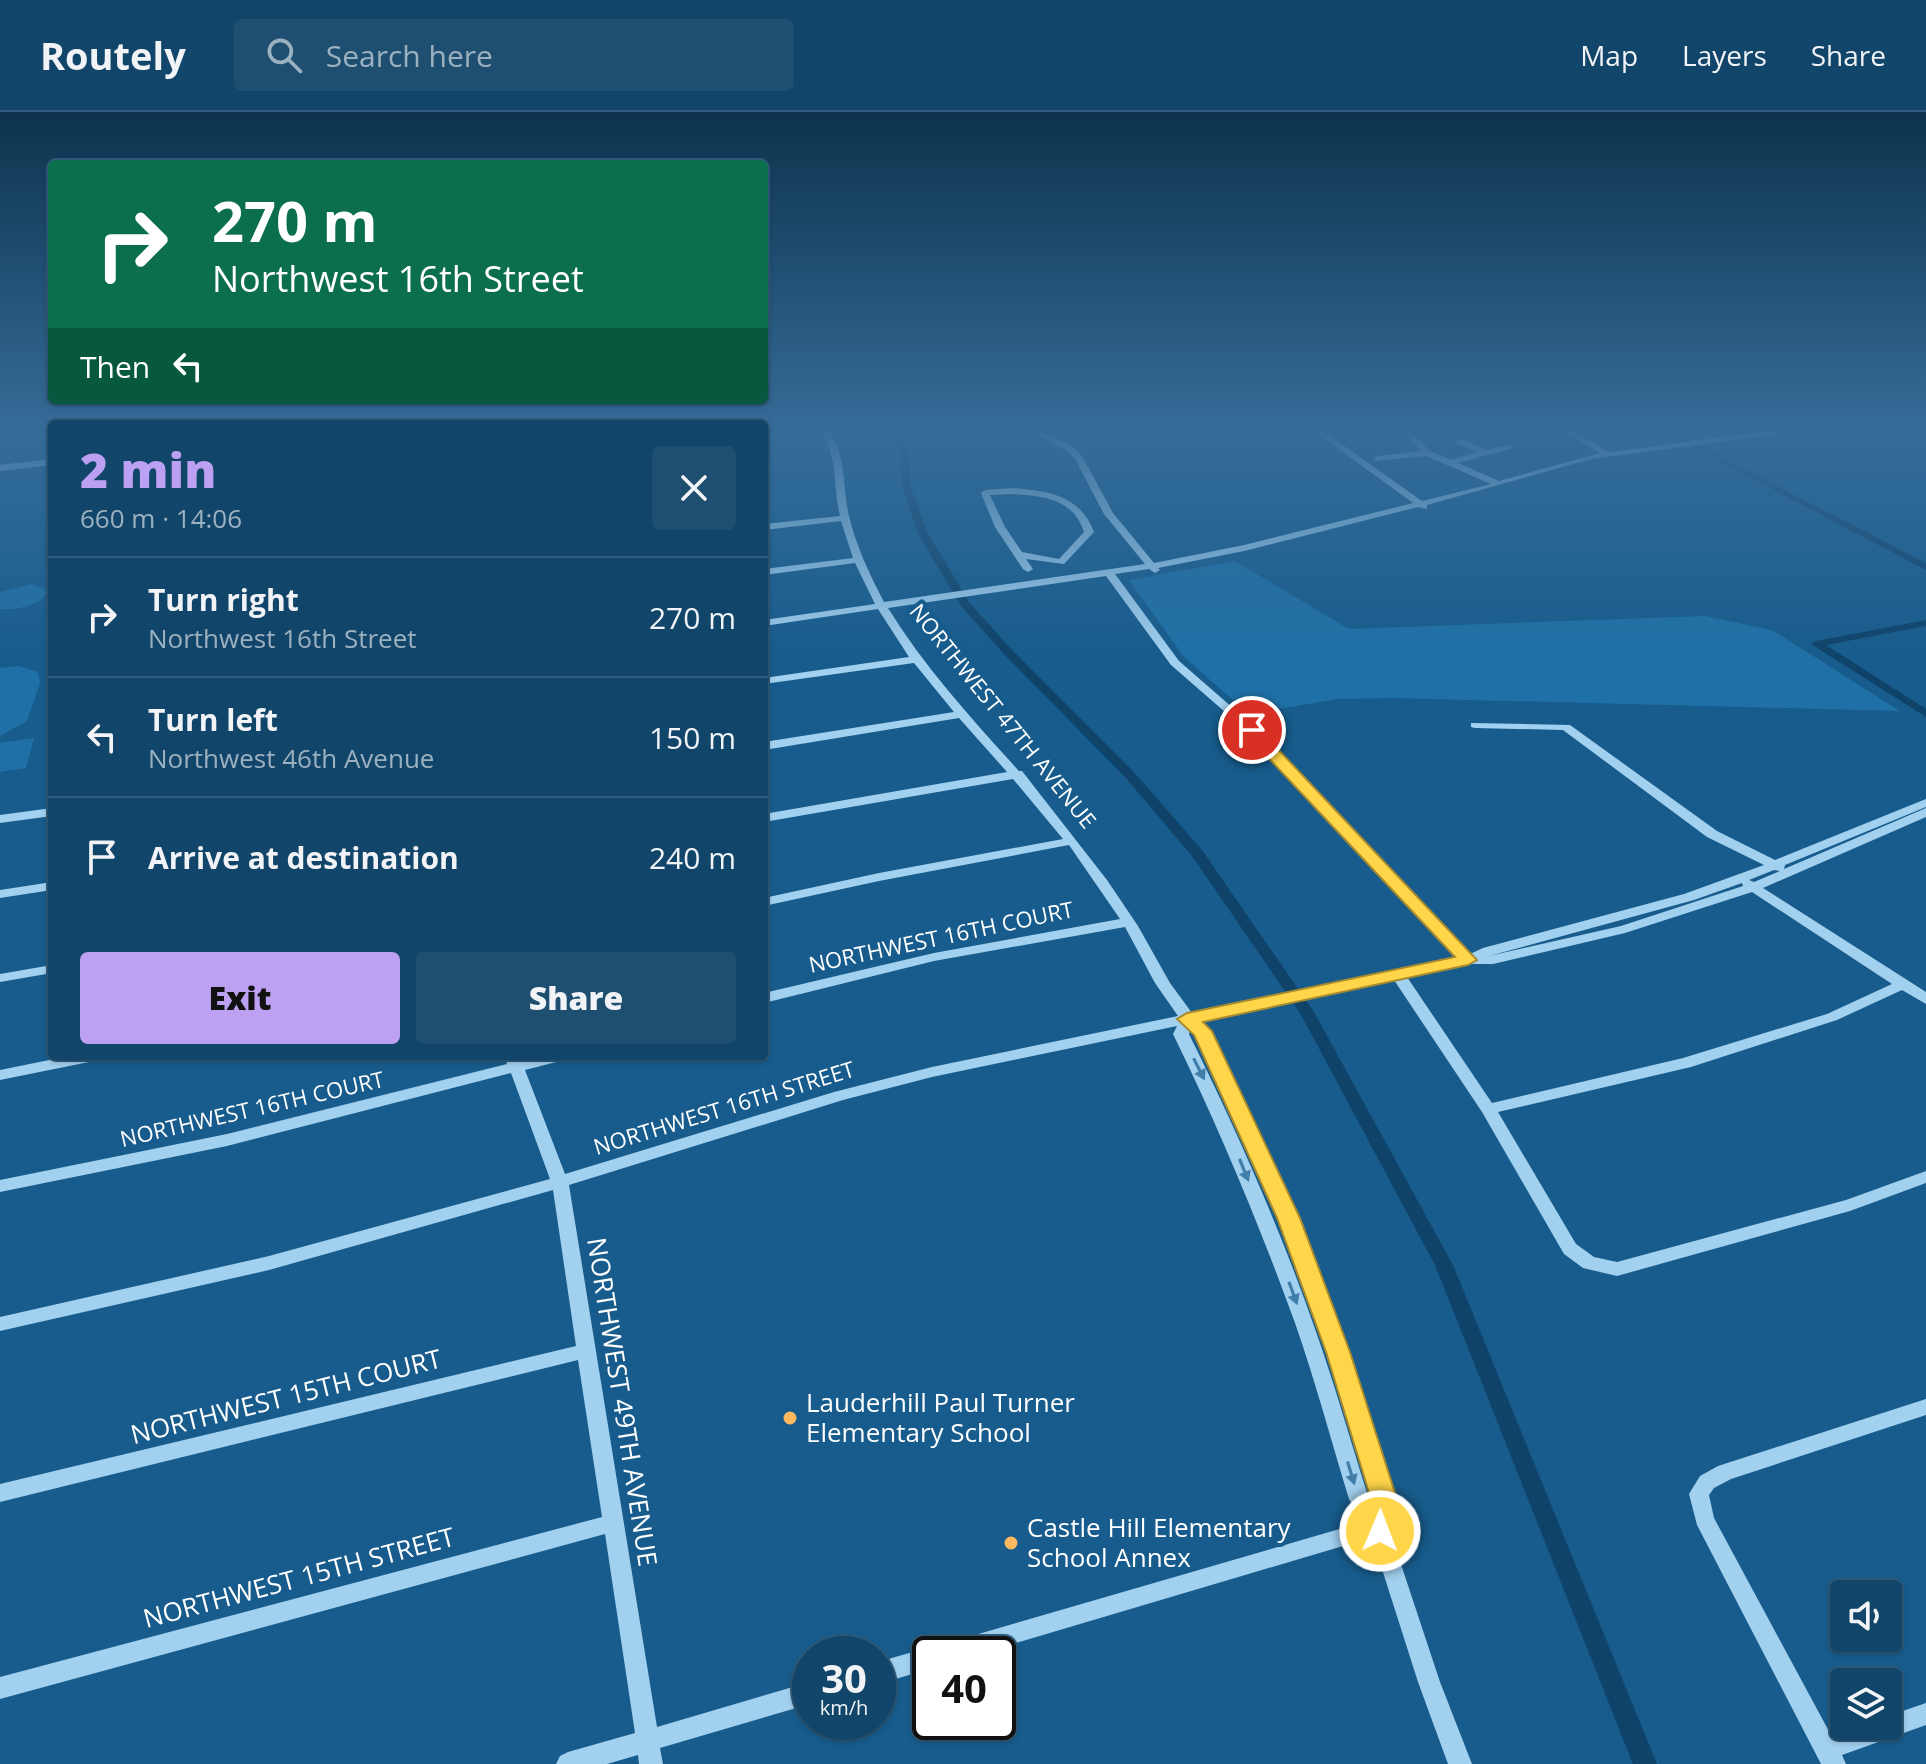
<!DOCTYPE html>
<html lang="en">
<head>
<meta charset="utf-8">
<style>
  body { margin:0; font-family:"Open Sans",sans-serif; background:#1e4f71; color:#f1f3f6; height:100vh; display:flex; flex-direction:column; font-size:30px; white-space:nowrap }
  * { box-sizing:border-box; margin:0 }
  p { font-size:26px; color:#9cb1c0 }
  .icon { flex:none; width:44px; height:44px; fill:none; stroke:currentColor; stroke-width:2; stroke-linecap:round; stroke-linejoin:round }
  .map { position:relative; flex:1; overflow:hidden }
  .side { position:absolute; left:48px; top:308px; width:720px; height:640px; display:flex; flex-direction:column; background:#114569; border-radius:8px; box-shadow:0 2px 6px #0004,0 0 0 2px #305d7d }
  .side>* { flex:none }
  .guide { position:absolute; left:48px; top:48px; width:720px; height:244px; border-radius:8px; box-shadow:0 2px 6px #0004,0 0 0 2px #305d7d; background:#0b6e4f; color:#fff; overflow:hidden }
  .fabs { position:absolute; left:1830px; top:1468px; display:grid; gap:16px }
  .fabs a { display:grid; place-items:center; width:72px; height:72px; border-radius:8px; background:#114569; box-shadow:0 2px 6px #0004,0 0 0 2px #305d7d; font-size:40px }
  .speed { position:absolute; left:792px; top:1524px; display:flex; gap:16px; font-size:40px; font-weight:700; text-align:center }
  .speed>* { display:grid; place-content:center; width:104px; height:104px; border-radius:50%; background:#114569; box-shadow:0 2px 6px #0004,0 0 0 2px #305d7d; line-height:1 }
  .speed small { font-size:20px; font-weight:400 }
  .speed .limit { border:4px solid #111; border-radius:12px; background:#fff; color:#111 }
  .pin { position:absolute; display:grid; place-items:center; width:68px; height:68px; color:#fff; margin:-34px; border:4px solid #fff; border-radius:50%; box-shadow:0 2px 8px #0007 }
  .me { position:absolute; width:88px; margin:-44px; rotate:1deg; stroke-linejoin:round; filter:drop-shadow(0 0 6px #0008) }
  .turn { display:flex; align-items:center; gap:28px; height:168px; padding:0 32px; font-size:36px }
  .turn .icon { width:104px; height:104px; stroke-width:2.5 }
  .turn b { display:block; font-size:56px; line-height:68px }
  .then { display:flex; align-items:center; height:76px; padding:0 32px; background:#0003; gap:16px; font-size:30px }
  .round { display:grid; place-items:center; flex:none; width:84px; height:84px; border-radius:8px; background:#1e4f71 }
  .summary { display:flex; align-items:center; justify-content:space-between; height:136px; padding:0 32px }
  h1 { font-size:48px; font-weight:800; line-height:60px; color:#bca0f2 }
  .action { display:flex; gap:16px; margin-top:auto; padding:16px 32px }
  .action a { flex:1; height:92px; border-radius:8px; background:#bca0f2; color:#111; font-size:32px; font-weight:800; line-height:92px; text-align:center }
  .action a+a { background:#1e4f71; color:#f1f3f6 }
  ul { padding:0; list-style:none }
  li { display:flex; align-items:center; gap:24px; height:120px; padding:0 32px; border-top:2px solid #305d7d }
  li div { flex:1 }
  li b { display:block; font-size:30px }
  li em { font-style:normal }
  header { display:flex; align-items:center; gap:48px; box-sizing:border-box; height:112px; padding:0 40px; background:#114569; border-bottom:2px solid #305d7d }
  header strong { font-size:38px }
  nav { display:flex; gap:44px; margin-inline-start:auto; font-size:28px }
  .search { width:560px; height:72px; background:#1e4f71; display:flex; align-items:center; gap:20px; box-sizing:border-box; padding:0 28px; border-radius:8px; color:#9cb1c0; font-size:30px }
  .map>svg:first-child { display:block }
</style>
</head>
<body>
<header>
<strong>Routely</strong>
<div class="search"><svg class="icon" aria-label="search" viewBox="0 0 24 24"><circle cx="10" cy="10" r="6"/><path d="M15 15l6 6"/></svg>Search here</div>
<nav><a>Map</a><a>Layers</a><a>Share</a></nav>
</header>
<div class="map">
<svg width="1926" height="1652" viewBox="0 0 1926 1652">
  <rect width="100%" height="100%" fill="#175c8c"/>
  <g fill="#1f70a6">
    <polygon points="1235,449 1349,517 1705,504 1772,518 1900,599 1393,586 1337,587 1249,602 1184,545 1129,468"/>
    <path d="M33 472 48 479C41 494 16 498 0 497V480Z"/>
    <polygon points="19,554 38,560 40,571 27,609 0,624 0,556"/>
    <polygon points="34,626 26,656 0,660 0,631"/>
  </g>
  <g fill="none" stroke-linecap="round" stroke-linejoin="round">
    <g fill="#0f436a" fill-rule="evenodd">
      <polygon points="888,316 896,316 907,330 911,375 927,420 969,490 1011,537 1133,659 1202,738 1314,900 1453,1153 1657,1652 1633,1652 1435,1153 1300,901 1192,744 1125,665 1003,541 961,494 917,420 903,375 899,330"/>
      <polygon points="1656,316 1665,316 1926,451 1926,458"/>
      <polygon points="1926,508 1926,514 1826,533 1926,597 1926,605 1811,532 1816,529"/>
    </g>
    <g fill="#a2d0ef" fill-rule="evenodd">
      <path d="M819 316H827C847 342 842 373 849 404 856 434 870 463 884 490L1145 452 1104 402 1075 347 1067 339 1025 316H1034L1073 335 1082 344 1113 401 1154 451 1244 433 1413 391 1310 316H1319L1422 389 1491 372 1426 344 1375 349 1374 347 1378 344 1421 339 1399 316H1407L1430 339 1451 348 1478 340 1455 331V327H1461L1487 338 1513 332V336L1458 351 1499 369 1600 341 1559 316H1568L1609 340 1789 316H1842L1838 318 1796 323 1793 320 1591 347 1427 393V397L1418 395 1244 439 1158 456 1160 458 1155 461 1149 457 1115 462 1179 549 1256 616 1470 842 1483 836 1684 782 1764 753 1707 725 1563 618 1475 616 1471 615V611L1570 613 1717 719 1775 748 1926 687V695L1785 753 1784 757 1926 696V705L1763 776 1926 880V892L1902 878 1837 908 1691 955 1498 1000 1576 1132 1594 1145 1617 1150 1846 1088 1926 1059V1071L1850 1099 1617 1164 1583 1156 1564 1142 1482 1000 1394 868 1200 909 1211 919 1298 1106 1337 1211 1393 1384 1390 1419 1440 1570 1472 1652H1448L1418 1570 1373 1429 1343 1434 979 1542H930V1557L878 1572V1550L930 1535 935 1537 944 1532 1343 1416 1364 1412 1349 1387C1331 1328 1315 1268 1295 1211 1259 1112 1219 1016 1173 922L1177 914 932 965 843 988 569 1073 657 1615 810 1570V1592L660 1636 663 1652H639L638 1643 607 1652H556L560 1644 568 1640 635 1621 605 1422 0 1587V1565L602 1405 578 1248 0 1390V1372L576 1234 553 1078 269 1158 0 1219V1205L269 1144 550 1067 511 961 227 1034 0 1080V1068L227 1022 507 952 504 944H520L521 948 539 944H567L564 948 525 958 565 1062 834 980 932 955 1178 904 1155 871 1125 815 934 849 764 891V881L934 841 1120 807 1069 733 879 769 764 794V786L879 761 1063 727 1013 667 764 710V702L1007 660 959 606 764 638V630L954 600 914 551 764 572V566L909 545 878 497 764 514V508L875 492 855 451 764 463V457L853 446 841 409 764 418V412L840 404C833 373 838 342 819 316ZM1106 464 1171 553 1248 620 1458 846 1192 901 1170 871 1138 814 1107 768 1022 659H1019C971 606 925 556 888 496ZM1774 758 1780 759 1754 770 1749 768ZM1742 771 1743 774 1621 814 1489 844 1694 788ZM1752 780 1892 872 1827 902 1683 946 1492 991 1407 865 1470 852H1493L1625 821ZM1191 916 1197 922 1280 1106 1319 1211 1373 1384 1372 1390 1368 1384C1350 1327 1334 1270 1314 1214 1279 1114 1236 1017 1189 922Z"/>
      <polygon points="52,347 52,353 0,359 0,353"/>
      <path d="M1014 376C1049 379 1080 383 1094 420L1064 452 1026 447 1033 457 1028 460 1023 457 995 415 981 381 985 378ZM1014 382C1045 384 1073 387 1084 420L1059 447 1022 440 1005 415 990 383Z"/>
      <polygon points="52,696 52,704 0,711 0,703"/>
      <polygon points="52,770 52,778 0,786 0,778"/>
      <polygon points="52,853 52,861 0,870 0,862"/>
      <polygon points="69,944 102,944 94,949 0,968 0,958"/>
      <polygon points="1926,1287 1926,1303 1731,1367 1714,1376 1709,1383 1714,1406 1831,1623 1858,1614 1888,1614 1888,1604 1926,1591 1926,1613 1842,1643 1846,1652 1821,1652 1697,1413 1689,1382 1700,1364 1718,1354"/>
    </g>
    <polygon fill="#e9f5ff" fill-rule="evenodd" points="1912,316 1926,316 1926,322"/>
  </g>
  <defs><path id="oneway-solid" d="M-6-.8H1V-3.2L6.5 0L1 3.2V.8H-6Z" transform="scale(2)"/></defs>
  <g fill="#417faa">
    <use href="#oneway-solid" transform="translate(1199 957) rotate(63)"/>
    <use href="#oneway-solid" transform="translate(1244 1058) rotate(68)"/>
    <use href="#oneway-solid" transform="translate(1293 1181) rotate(70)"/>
    <use href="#oneway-solid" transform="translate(1351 1361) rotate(73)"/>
  </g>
  <linearGradient id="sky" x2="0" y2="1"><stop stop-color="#0d334d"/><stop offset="0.58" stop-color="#366c99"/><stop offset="1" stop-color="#366c99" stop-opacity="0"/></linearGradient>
  <rect width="1926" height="547" fill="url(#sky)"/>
  <polygon fill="#ffd54a" stroke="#a68a30" stroke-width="2" points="1252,614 1257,615 1477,848 1468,853 1203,910 1212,919 1300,1106 1350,1240 1396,1384 1394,1419 1390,1427 1380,1431 1371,1427 1367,1419 1370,1384 1326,1240 1277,1106 1194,923 1177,907 1187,901 1455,845 1246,622 1246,615"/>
  <g fill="#ffb95f" stroke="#175c8c" stroke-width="3">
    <circle cx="790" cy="1306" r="8"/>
    <circle cx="1011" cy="1431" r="8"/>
  </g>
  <g text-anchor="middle" stroke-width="8" stroke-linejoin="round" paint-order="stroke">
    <g font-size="22" fill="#fff" stroke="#175c8c">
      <text transform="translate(1003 604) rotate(51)" y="8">NORTHWEST 47TH AVENUE</text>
      <text transform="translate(941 825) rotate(-12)" y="8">NORTHWEST 16TH COURT</text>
      <text transform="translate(724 996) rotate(-17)" y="8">NORTHWEST 16TH STREET</text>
      <text transform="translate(252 997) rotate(-13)" y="8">NORTHWEST 16TH COURT</text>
    </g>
    <g font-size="26" fill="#fff" stroke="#175c8c">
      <text transform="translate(286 1285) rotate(-14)" y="9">NORTHWEST 15TH COURT</text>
      <text transform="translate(622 1290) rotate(81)" y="9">NORTHWEST 49TH AVENUE</text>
      <text transform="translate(299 1466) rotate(-15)" y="9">NORTHWEST 15TH STREET</text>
    </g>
    <g font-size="26" fill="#fff" stroke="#175c8c" text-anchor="start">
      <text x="806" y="1300">Lauderhill Paul Turner<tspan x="806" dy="30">Elementary School</tspan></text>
      <text x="1027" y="1425">Castle Hill Elementary<tspan x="1027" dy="30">School Annex</tspan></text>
    </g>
  </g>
</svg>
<div class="fabs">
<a><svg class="icon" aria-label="sound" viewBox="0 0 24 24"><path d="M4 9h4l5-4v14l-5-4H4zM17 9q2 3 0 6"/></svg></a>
<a><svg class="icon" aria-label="layers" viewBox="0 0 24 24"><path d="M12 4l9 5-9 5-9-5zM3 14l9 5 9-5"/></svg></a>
</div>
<div class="speed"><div>30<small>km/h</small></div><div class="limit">40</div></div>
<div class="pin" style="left:1252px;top:618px;background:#d93025"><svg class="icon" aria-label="arrive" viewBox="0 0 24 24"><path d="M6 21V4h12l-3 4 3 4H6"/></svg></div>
<svg class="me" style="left:1380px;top:1419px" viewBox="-20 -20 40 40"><circle r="17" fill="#ffd54a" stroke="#fff" stroke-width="3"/><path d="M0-11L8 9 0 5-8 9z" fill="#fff"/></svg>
<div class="guide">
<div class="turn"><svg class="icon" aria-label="right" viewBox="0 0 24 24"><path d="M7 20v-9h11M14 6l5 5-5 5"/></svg><div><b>270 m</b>Northwest 16th Street</div></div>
<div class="then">Then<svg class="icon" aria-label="left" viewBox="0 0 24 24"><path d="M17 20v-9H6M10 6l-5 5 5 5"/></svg></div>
</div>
<section class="side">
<div class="summary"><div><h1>2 min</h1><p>660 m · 14:06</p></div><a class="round"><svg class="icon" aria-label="close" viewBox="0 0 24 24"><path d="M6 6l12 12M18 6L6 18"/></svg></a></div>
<ul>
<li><svg class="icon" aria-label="right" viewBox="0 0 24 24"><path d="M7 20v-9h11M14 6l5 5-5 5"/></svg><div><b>Turn right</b><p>Northwest 16th Street</p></div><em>270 m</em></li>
<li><svg class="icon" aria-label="left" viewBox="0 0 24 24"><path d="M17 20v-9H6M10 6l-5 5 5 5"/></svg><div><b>Turn left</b><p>Northwest 46th Avenue</p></div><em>150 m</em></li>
<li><svg class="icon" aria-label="arrive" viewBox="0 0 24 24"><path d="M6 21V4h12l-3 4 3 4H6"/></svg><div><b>Arrive at destination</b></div><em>240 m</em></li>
</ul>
<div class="action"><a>Exit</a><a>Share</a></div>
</section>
</div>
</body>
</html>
